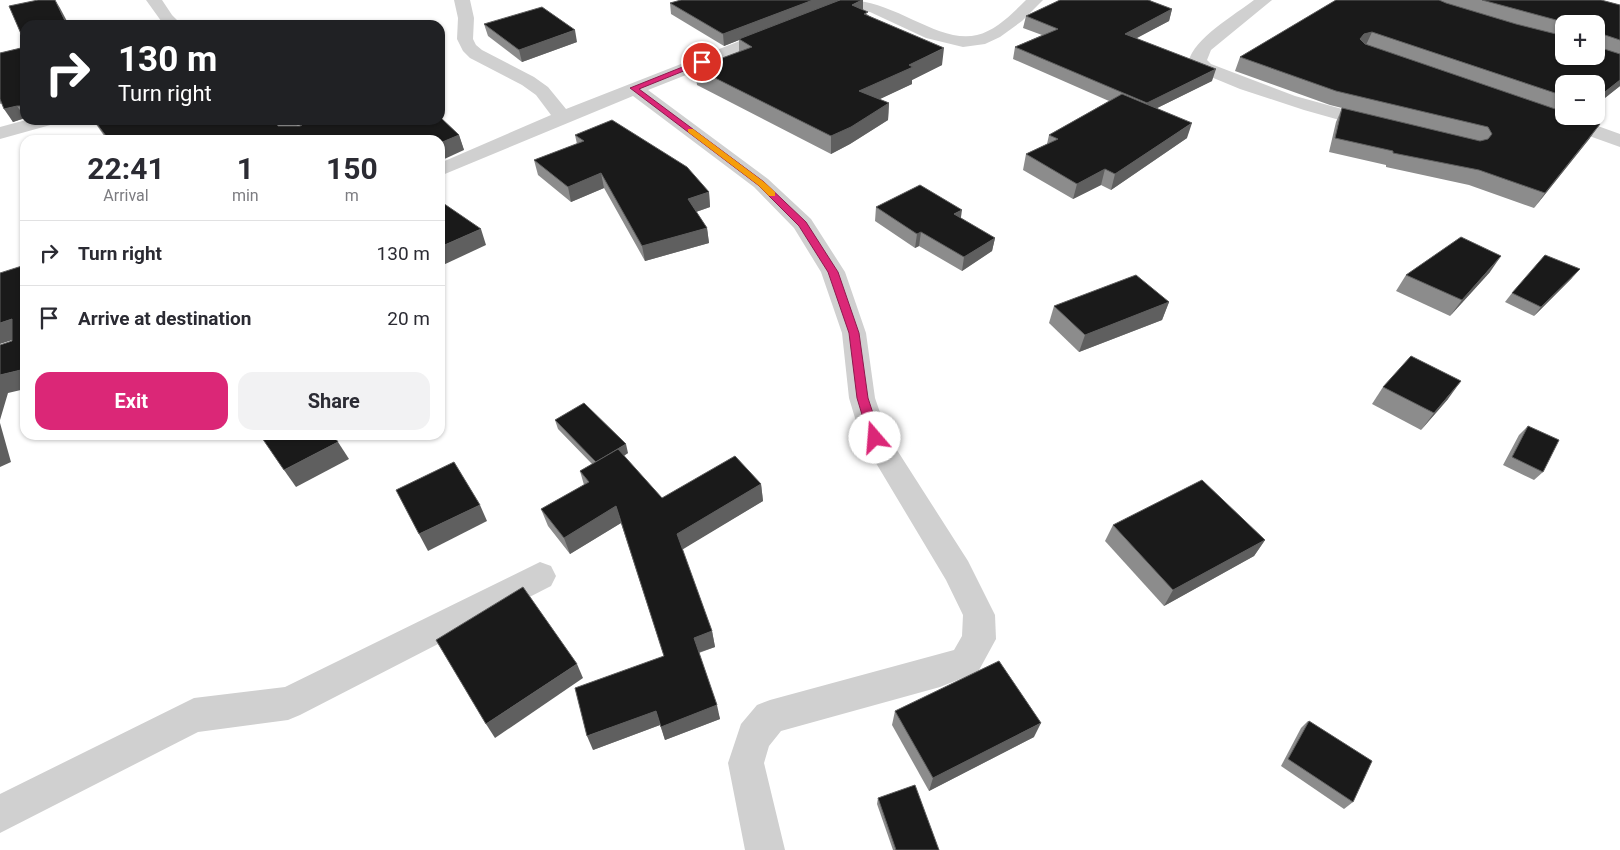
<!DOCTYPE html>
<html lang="en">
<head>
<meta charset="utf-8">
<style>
  body { margin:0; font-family:Roboto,sans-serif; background:#f2f2f3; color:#2b2b33; height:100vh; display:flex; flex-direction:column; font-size:19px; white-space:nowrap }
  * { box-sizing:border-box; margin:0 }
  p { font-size:16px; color:#7c7c81 }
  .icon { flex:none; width:28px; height:28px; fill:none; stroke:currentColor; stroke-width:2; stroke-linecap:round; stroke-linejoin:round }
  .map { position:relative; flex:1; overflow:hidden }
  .details { position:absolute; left:20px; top:135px; width:425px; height:305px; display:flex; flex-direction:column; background:#fff; border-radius:15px; box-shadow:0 1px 4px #0004 }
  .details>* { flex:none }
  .guide { position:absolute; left:20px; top:20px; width:425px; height:105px; border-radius:15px; box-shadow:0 1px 4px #0004; background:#202124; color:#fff; overflow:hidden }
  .fabs { position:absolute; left:1555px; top:15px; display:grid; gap:10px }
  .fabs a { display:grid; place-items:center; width:50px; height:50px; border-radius:10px; background:#fff; box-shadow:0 1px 4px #0004; font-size:25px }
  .pin { position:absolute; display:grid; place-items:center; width:42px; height:42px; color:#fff; margin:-21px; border:2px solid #fff; border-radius:50%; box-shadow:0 1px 5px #0007 }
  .me { position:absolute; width:55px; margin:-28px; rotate:342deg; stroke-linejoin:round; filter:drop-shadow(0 0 4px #0008) }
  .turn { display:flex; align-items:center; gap:18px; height:105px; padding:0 15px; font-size:22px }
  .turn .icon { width:65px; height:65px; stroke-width:2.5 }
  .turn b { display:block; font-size:35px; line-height:42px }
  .eta { display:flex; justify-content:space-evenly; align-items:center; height:85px; text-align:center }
  .eta b { font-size:30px; font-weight:700; line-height:35px }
  .primary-button { display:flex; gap:10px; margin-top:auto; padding:10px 15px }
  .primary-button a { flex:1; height:58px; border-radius:15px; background:#db2777; color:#fff; font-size:20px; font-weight:700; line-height:58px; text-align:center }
  .primary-button a+a { background:#f2f2f3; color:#2b2b33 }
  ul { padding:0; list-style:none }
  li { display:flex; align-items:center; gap:15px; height:65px; padding:0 15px; border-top:1px solid #e1e1e2 }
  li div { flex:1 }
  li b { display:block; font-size:19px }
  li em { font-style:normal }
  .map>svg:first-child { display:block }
</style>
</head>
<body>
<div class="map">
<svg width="1620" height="850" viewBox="0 0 1620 850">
  <rect width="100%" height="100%" fill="#fff"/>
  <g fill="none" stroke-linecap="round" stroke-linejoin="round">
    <g fill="#d0d0d0" fill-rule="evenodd">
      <polygon points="146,0 162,0 172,15 182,25 164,25"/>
      <polygon points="454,0 470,0 474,18 473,39 476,45 482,50 534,77 548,87 566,109 768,30 780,30 782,34 780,38 648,90 768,179 811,219 845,272 866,333 875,398 888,436 968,561 995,615 996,639 978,672 940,687 781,731 769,746 764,763 785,850 745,850 728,763 741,724 757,705 770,700 954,650 962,636 963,615 946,580 861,438 849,398 842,333 821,272 794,228 754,187 633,96 440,176 440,163 551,115 536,95 522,85 470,58 463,51 457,39 458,18"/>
      <path d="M1026 0H1043L1022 21 1000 37 985 44 963 47 926 38 870 12 852 11 826 18 820 16 818 13 820 10C832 6 845 1 857 1 898 4 941 44 977 35 995 31 1013 13 1026 0Z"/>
      <path d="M1254 0H1272L1211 50 1207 60 1211 64 1295 96 1382 120 1385 124 1382 128 1375 130 1304 110 1240 89 1199 72 1189 61C1193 39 1236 14 1254 0Z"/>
      <polygon points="1560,113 1564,114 1564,116 1570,116 1620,134 1620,147 1553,123 1551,119 1553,115"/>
      <polygon points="26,120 56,120 54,124 0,139 0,127"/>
      <polygon points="274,120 293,120 307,140 287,140"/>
      <polygon points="540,562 551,566 556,576 551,586 300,715 288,720 198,732 0,833 0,794 194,698 285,687"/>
    </g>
  </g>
  <g fill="#8c8c8c" fill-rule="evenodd">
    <polygon points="1060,0 1151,0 1150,1 1172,9 1169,21 1136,38 1212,81 1157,108 1187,138 1111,190 1101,185 1073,199 1023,170 1026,154 1047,144 1049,135 1109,101 1013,59 1015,47 1042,35 1023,28 1026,16"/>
    <path d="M1336 0H1601L1620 5V86L1596 105 1564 84V116H1582L1580 118 1590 138 1534 208 1469 185 1386 167V165L1329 152 1336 122 1342 108 1330 105 1235 71 1240 57ZM1564 24H1596L1564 56Z"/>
    <polygon points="838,1 863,10 868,15 942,65 912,80 912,84 879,99 889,103 888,120 850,144 831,154 697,85 695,68 739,52 739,40 724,46 671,14 670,3"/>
    <polygon points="484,24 577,42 522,62 488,36"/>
    <polygon points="25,47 25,118 13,122 2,103 0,104 0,53"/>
    <polygon points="93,120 274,120 278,126 300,126 295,120 440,120 459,135 464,150 440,140 107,140"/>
    <polygon points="575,135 709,192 710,207 696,212 707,228 709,243 645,261 604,188 571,202 538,175 534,160 577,144"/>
    <polygon points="876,207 995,238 992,251 962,271 919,246 915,248 875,221"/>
    <polygon points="1490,272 1450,316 1396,291 1406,275"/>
    <polygon points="1572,278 1534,316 1505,302 1512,293"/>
    <polygon points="1169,302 1162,320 1079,352 1049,323 1054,306"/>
    <polygon points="1383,387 1448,399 1421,430 1372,404"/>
    <polygon points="555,420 628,453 624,456 662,498 761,484 763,501 682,549 712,631 715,647 699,653 720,719 665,740 660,725 593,750 664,656 621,523 570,554 548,526 541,509 584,485 580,471 592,464 558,429"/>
    <polygon points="1528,426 1543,472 1534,480 1503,465 1519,435"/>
    <polygon points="1113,525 1265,540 1254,556 1164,606 1105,541"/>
    <polygon points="895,711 1034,737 929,791 892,725"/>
    <polygon points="1308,721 1353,802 1344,809 1281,766 1301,728"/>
    <polygon points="878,798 939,850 893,850 877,804"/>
  </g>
  <g fill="#5f5f5f">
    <polygon points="55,0 60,8 69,25 67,25"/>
    <polygon points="813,0 838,0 838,1 724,46 723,34"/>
    <polygon points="862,0 863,0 863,16 852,5"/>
    <polygon points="1172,9 1169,21 1122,46 1125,34"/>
    <polygon points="575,30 577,42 522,62 519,50"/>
    <polygon points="1372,32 1366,45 1360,39 1364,34"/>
    <polygon points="1605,35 1601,41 1603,41 1596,51 1596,42"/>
    <polygon points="944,48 942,65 912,80 912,84 859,109 859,91 909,65"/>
    <polygon points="1216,69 1212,81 1143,115 1147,103"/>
    <polygon points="1620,80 1620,86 1596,105 1596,99"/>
    <polygon points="889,103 888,120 850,144 831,154 831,136"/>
    <polygon points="17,106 25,117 25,118 13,122 4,109"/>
    <polygon points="1192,123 1187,138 1111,190 1115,174"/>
    <polygon points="1600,124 1590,138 1534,208 1545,193"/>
    <polygon points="459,135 464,150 440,161 440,143"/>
    <polygon points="1105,169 1101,185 1073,199 1077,184"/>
    <polygon points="601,173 604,188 571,202 568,187"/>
    <polygon points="709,192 710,207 690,214 688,199"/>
    <polygon points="962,210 960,224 954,214"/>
    <polygon points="707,228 709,243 645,261 642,246"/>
    <polygon points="481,229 486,245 441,266 440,262 440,247"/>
    <polygon points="921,232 919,246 915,248 917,234"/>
    <polygon points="995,238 992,251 962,271 964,257"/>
    <polygon points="1501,256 1490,272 1450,316 1462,300"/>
    <polygon points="1580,269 1572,278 1534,316 1541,307"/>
    <polygon points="1169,302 1162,320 1079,352 1085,335"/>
    <polygon points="12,319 25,336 0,344 0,323"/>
    <polygon points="25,369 25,389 8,393 0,420 0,375"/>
    <polygon points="1461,381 1448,399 1421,430 1434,413"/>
    <polygon points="0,423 11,462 0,467"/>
    <polygon points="338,442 349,459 296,487 284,470"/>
    <polygon points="626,444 628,453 599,471 596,462"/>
    <polygon points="761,484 763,501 680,551 677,534"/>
    <polygon points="480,505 487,521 428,551 419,534"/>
    <polygon points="616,506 621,523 570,554 564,538"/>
    <polygon points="1265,540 1254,556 1164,606 1173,590"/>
    <polygon points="712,631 715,647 697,653 694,638"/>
    <polygon points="577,664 583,678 495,738 486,724"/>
    <polygon points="717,705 720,719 665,740 661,727"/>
    <polygon points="656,711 660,725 593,750 587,736"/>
    <polygon points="1041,723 1034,737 929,791 933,778"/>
  </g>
  <g fill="#1a1a1a" stroke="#5f5f5f">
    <polygon points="38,0 55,0 67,25 25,25 25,43 9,6"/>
    <polygon points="681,0 813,0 723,34 670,3"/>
    <polygon points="840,0 862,0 852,5 868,12 864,14 944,48 909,65 913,67 859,91 889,103 851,127 831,136 695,68 752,47 739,39"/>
    <polygon points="1060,0 1148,0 1172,9 1125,34 1216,69 1147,103 1015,47 1058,29 1026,16"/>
    <polygon points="1336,0 1439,0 1446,3 1516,24 1564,36 1564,56 1596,56 1596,44 1598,47 1620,54 1620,80 1596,99 1596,84 1564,84 1564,96 1372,32 1364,34 1360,39 1365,44 1564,112 1564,116 1576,116 1600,124 1545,193 1479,170 1393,153 1393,151 1335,138 1342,108 1480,141 1488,139 1492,134 1488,127 1336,91 1240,57"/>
    <polygon points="1482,0 1601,0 1620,5 1620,40 1605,35 1603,37 1603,41 1596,42 1596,24 1571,24"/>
    <polygon points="542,7 575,30 519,50 484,24"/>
    <polygon points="25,47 25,106 17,106 4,109 0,99 0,53"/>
    <polygon points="1122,94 1192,123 1115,174 1105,169 1077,184 1026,154 1058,139 1049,135"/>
    <polygon points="440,117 459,135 440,143 440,140 109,140 94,120 274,120 278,126 300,126 302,125 298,120 440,120"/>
    <polygon points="612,120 687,167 709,192 688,199 707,228 642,246 601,173 568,187 534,160 584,141 575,135"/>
    <polygon points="920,185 962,210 954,214 995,238 964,257 921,232 917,234 876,207"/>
    <polygon points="440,201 481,229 440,247"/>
    <polygon points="1461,237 1501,256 1462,300 1406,275"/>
    <polygon points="1545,255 1580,269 1541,307 1512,293"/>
    <polygon points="25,265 25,369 0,375 0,345 12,341 12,319 0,323 0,273"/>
    <polygon points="1136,275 1169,302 1085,335 1054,306"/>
    <polygon points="1411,356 1461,381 1434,413 1383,387"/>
    <polygon points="584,403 626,444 596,462 555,420"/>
    <polygon points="1528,426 1559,440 1543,472 1512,457"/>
    <polygon points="260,435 333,435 338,442 284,470"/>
    <polygon points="618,449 662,498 735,456 761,484 677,534 712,631 694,638 717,705 661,727 656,711 587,736 575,688 664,656 616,506 564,538 541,509 589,482 580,471"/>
    <polygon points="454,462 480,505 419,534 396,490"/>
    <polygon points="1202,480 1265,540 1173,590 1113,525"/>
    <polygon points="523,587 577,664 486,724 436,640"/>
    <polygon points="999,661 1041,723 933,778 895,711"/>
    <polygon points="1309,721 1372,761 1353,802 1288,759"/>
    <polygon points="915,785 939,850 896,850 878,798"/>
  </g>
  <polygon fill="#db2777" stroke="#8e194d" points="700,60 706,62 639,89 764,182 806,222 838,272 859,333 868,398 881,438 879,441 871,441 869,438 857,398 849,333 828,272 799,226 758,185 630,88"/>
  <polygon fill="#f59e0b" points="688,129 693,129 764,182 775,192 775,196 769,196 758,185 688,132"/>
</svg>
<div class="fabs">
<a>+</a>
<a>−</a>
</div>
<div class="pin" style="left:702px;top:62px;background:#d93025"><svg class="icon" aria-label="arrive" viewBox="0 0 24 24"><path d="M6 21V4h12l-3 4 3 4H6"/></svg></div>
<svg class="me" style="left:875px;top:438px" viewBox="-20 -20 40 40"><circle r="19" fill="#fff"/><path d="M0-13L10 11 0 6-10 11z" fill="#db2777"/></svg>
<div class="guide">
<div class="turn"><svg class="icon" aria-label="right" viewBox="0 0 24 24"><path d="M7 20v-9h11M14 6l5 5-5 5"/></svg><div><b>130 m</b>Turn right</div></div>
</div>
<section class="details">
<div class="eta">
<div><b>22:41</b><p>Arrival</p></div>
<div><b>1</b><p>min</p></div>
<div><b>150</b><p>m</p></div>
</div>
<ul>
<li><svg class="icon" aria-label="right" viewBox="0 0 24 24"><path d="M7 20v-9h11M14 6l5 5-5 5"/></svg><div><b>Turn right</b></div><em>130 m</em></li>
<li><svg class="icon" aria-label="arrive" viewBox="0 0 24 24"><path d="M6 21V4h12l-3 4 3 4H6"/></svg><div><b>Arrive at destination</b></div><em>20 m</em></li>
</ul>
<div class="primary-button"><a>Exit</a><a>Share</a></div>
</section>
</div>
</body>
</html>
